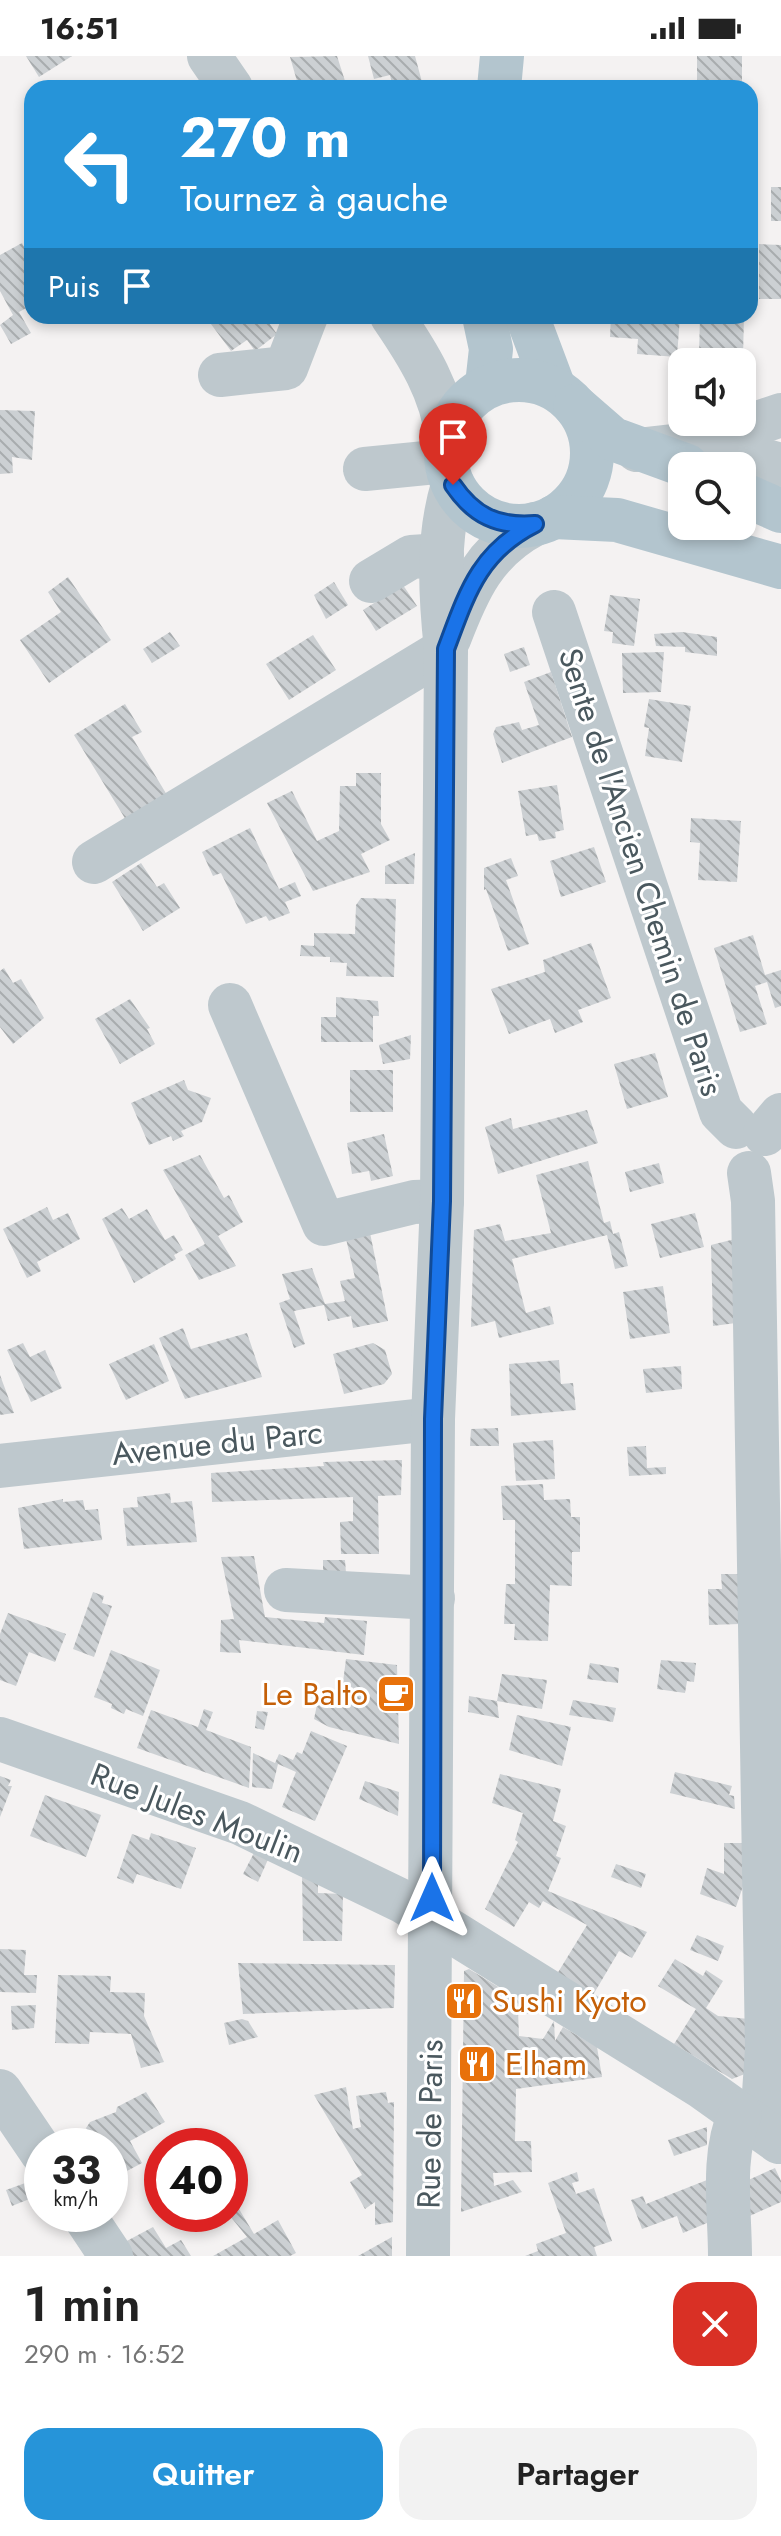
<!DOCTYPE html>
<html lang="fr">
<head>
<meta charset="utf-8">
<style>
  body { margin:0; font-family:Jost,sans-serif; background:#f2f2f2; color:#222; height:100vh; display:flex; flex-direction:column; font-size:30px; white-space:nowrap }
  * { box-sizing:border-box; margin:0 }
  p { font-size:26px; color:#767676 }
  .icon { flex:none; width:44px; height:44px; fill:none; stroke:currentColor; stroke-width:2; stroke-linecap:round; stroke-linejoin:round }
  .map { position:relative; height:2200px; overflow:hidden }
  .details { display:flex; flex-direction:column; background:#fff; flex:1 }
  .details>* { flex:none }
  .banner { position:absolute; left:24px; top:24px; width:734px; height:244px; border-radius:24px; box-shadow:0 4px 12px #0003; background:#2694d9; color:#fff; overflow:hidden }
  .tools { position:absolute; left:668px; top:292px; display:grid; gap:16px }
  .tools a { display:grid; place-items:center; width:88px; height:88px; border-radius:16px; background:#fff; box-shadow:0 4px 12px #0003; font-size:40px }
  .speed { position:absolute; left:24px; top:2072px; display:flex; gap:16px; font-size:40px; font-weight:700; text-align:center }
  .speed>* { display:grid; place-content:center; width:104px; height:104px; border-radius:50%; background:#fff; box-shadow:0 4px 12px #0003; line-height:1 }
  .speed small { font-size:20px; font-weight:400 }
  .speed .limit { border:12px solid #d22; background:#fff; color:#111 }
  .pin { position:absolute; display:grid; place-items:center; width:68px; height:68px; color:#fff; margin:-82px -34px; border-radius:50% 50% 50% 0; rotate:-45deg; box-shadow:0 0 8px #0007 }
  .pin .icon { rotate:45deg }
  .me { position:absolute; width:88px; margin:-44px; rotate:0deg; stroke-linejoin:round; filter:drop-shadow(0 0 6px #0008) }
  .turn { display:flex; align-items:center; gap:28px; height:168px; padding:0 24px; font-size:36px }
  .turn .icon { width:104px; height:104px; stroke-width:2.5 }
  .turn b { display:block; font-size:56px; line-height:68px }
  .then { display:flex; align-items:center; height:76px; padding:0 24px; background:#0003; gap:16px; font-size:30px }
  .round { display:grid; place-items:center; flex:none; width:84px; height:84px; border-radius:24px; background:#f2f2f2 }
  .head { display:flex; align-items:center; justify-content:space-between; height:136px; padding:0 24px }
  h1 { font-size:48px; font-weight:600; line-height:60px }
  .action { display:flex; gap:16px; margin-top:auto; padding:16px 24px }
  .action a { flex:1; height:92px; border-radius:24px; background:#2694d9; color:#fff; font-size:32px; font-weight:600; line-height:92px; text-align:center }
  .action a+a { background:#f2f2f2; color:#222 }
  .status { display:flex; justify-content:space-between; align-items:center; height:56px; padding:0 40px; background:#fff; direction:ltr }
  .status svg { height:22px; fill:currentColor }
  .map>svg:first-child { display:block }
</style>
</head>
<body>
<div class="status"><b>16:51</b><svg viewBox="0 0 49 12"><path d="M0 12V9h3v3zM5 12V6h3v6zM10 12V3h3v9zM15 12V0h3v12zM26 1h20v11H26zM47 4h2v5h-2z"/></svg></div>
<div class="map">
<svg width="781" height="2200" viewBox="0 0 781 2200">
  <defs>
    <pattern id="building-back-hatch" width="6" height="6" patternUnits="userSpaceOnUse" patternTransform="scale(2)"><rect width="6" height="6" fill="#ccd0d3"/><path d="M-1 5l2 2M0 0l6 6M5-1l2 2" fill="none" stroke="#a8acae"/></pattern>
  </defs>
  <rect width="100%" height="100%" fill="#f4f2f2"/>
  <g fill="url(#building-back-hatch)">
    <polygon points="26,0 72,0 39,21"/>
    <polygon points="337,0 345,25 321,32 299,32 290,1"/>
    <polygon points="368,0 415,0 422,26 393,32 390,19 374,23"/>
    <rect x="697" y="0" width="45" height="32"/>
    <rect x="771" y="131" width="10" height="34"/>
    <polygon points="22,187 32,206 32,249 19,256 31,277 11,288 0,269 13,259 0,235 0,199"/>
    <polygon points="759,188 781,189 781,243 759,243"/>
    <polygon points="205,260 280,260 269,267 277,278 255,295 247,284 231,295"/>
    <polygon points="611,260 680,260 677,301 637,298 638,283 610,281"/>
    <polygon points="700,260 744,260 743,300 699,299"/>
    <polygon points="0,354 35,355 32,404 12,401 13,417 0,418"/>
    <polygon points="68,521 111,584 49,627 20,584 61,556 48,536"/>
    <polygon points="334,526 348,549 326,563 314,539"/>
    <polygon points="403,529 417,550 376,575 363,554"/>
    <polygon points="610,539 640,543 634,590 612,587 613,576 604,575"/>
    <polygon points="170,576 180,590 152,607 143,593"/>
    <polygon points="682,576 717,581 717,600 685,596 685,591 656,590 654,578"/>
    <polygon points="313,579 336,614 289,644 266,608"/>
    <polygon points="524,591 530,609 510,616 504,598"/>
    <polygon points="664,596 661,636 623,637 622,597"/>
    <polygon points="551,616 572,681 502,707 493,678 496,671 519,666 522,674 539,669 524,626"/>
    <polygon points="649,643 691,650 682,706 645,700 649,672 644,671"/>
    <polygon points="125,648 142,676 132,681 167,739 126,764 74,679"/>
    <polygon points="356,717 381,717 381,768 390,784 361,798 370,816 313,835 267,747 292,735 317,785 339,775 340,730 356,730"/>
    <polygon points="557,729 564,774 555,776 556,782 539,785 537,778 526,780 518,735"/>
    <polygon points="691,762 741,765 737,826 698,824 700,787 690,786"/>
    <polygon points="250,772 279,833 295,826 301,840 285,846 290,857 269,865 266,860 246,868 221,817 213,820 202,796"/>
    <polygon points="594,791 606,826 561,841 550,805"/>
    <polygon points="415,797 414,828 385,828 385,810"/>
    <polygon points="511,802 518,820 506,824 529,888 508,895 486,833 484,834 484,812"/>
    <polygon points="141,807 157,831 164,827 180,852 143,875 112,826"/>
    <polygon points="361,842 396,843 394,921 346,920 347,907 330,906 330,901 300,900 301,889 314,890 314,877 355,878 356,849"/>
    <polygon points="753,879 765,919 781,914 781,950 775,952 767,926 755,930 767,968 740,976 714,892"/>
    <polygon points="591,887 611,942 578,954 583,966 555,977 550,963 509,978 491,933 545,916 543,904"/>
    <polygon points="4,912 13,927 21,923 44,962 13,988 0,971 0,915"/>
    <polygon points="336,941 378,945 379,960 373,960 373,986 321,986 321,961 336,961"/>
    <polygon points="130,943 150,972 147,973 155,988 120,1008 95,963"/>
    <polygon points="411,979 410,1003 383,1008 379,989"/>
    <polygon points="655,997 668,1041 627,1053 614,1008"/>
    <rect x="350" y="1014" width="43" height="42"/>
    <polygon points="184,1024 188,1034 211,1042 202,1066 181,1075 184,1080 173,1085 171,1080 149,1089 131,1047"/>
    <polygon points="587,1054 598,1087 498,1118 485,1071 511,1062 513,1073"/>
    <polygon points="384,1078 393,1120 371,1125 369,1115 352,1118 347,1087"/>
    <polygon points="200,1099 224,1142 229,1139 243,1166 218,1180 236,1210 199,1224 185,1199 205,1188 163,1114"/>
    <polygon points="588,1105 604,1167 610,1165 613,1178 619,1176 628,1210 615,1213 607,1179 512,1203 526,1257 550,1250 554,1268 499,1282 495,1265 471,1271 474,1174 500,1168 505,1185 551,1177 536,1119"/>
    <polygon points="659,1107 664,1127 630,1136 625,1116"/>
    <polygon points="47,1151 53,1164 68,1157 80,1183 37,1206 41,1215 27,1222 3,1173"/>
    <polygon points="122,1152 129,1163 147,1153 165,1184 174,1179 183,1194 174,1199 176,1203 134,1227 102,1163"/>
    <polygon points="695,1157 704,1191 660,1202 651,1168"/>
    <polygon points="368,1167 388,1265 353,1272 351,1260 328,1265 324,1249 294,1255 305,1288 294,1292 279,1247 290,1243 282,1218 312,1212 325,1248 345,1245 340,1225 355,1222 344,1174"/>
    <polygon points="735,1183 736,1267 713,1270 711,1189"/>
    <polygon points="663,1230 670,1277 630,1283 623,1236"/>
    <polygon points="183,1272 191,1293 247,1277 262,1321 185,1343 159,1282"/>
    <polygon points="23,1287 30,1301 45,1294 62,1332 31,1346 7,1294"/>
    <polygon points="373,1287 385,1294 392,1318 384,1328 344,1338 333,1298"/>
    <polygon points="154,1288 169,1325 126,1344 109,1308"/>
    <polygon points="559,1304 561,1328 573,1327 576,1354 511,1360 509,1308"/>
    <polygon points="681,1310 682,1333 646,1337 643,1313"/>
    <polygon points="0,1319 14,1357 0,1359"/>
    <polygon points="498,1372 499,1390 470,1390 471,1373"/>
    <polygon points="553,1384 555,1423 516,1425 513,1387"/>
    <polygon points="646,1390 647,1412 666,1411 666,1418 629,1420 627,1391"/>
    <polygon points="402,1404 401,1439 378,1440 379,1498 341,1498 340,1466 353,1465 353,1441 212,1446 211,1417 324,1410 323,1406"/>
    <polygon points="543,1428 544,1444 570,1443 571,1461 580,1461 580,1496 572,1496 572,1530 550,1529 548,1585 514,1584 515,1568 504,1568 506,1528 515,1528 515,1464 503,1464 501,1430"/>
    <polygon points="170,1437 171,1447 192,1445 197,1486 127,1490 123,1452 138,1451 137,1441"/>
    <polygon points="63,1443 63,1446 83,1444 85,1454 98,1453 102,1484 24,1493 18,1452"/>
    <polygon points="254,1500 265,1561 324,1567 325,1561 367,1565 364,1599 239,1584 241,1597 220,1596 221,1564 234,1563 221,1501"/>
    <polygon points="323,1504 345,1504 346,1517 323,1517"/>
    <polygon points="721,1518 739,1518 740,1568 709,1569 708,1533 722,1533"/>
    <polygon points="93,1536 104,1540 102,1547 112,1550 94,1601 73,1593"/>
    <polygon points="8,1557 66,1578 55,1606 29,1596 16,1630 0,1624 0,1578"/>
    <polygon points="111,1594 160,1614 143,1660 126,1653 124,1658 111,1652 112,1648 94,1641"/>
    <polygon points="346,1603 397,1609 399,1688 329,1671 314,1663 318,1644 340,1649"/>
    <polygon points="661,1604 696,1607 694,1626 687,1625 685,1637 657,1633"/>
    <polygon points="590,1607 619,1612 618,1627 587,1623"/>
    <polygon points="502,1618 547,1624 542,1653 497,1645"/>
    <polygon points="469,1640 497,1645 499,1662 468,1656"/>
    <polygon points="573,1644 616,1652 613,1666 569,1659"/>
    <polygon points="204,1653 213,1656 206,1674 251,1691 249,1732 137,1692 151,1654 198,1671"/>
    <polygon points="257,1655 268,1656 264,1674 255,1672"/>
    <polygon points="517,1659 571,1671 562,1710 509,1694"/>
    <polygon points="311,1675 347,1690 315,1765 282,1751 296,1716 278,1708 272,1733 252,1731 253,1697 275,1707 279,1698 293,1704 297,1696 302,1698"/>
    <polygon points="675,1716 732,1730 729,1739 734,1740 735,1753 670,1737"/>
    <polygon points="500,1718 561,1733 553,1765 566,1770 556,1800 561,1802 548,1835 647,1876 632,1902 619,1895 593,1939 557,1918 587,1869 543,1845 539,1852 529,1846 514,1871 485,1853 518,1786 515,1784 523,1757 492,1747"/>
    <polygon points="0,1720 11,1724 8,1730 12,1730 0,1761"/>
    <polygon points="365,1725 399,1736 398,1760 359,1743"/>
    <polygon points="45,1739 101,1759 86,1801 30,1780"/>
    <polygon points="151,1777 196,1792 181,1833 137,1818 133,1828 117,1822 132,1778 149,1784"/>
    <polygon points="724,1787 745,1787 745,1824 736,1851 700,1838 707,1812 724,1818"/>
    <polygon points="256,1793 270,1799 258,1826 243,1818"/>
    <polygon points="616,1808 646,1818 641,1832 611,1821"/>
    <polygon points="302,1815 318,1823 318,1837 343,1838 342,1885 303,1885"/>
    <polygon points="697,1879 724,1890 718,1905 690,1894"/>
    <polygon points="0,1893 26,1894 24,1919 37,1919 36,1937 0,1936"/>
    <polygon points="675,1903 703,1920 706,1914 723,1925 706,1952 718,1960 749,1963 750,2016 732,2023 674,1988 696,1953 658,1930"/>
    <polygon points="238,1907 395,1909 394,1952 243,1958"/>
    <polygon points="469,1913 533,1952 528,1958 518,1955 519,1980 543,1983 554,1965 555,1985 563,1971 597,1991 602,2021 516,2033 515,2085 531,2085 532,2116 493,2117 494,2130 513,2124 522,2136 461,2156 464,1915"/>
    <polygon points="58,1919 111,1920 110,1936 145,1937 144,1960 164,2006 141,2012 131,1978 90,1976 89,1988 55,1987"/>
    <polygon points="36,1949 34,1972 12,1974 11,1950"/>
    <polygon points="242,1963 248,1965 258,1981 229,1989 224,1967"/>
    <polygon points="346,2031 353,2073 361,2071 356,2040 386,2036 388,2047 394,2046 393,2166 375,2169 375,2146 365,2153 350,2126 362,2119 314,2039"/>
    <polygon points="146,2036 165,2066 130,2085 142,2107 110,2124 110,2090 82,2090 79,2083 89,2077 86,2072 90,2066 116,2056 117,2051"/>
    <polygon points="707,2071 707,2089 674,2100 668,2084"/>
    <polygon points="775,2112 781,2125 781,2146 743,2163 746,2125"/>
    <polygon points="577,2116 579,2125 572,2127 576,2138 594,2132 612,2185 594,2191 597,2200 525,2200 538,2195 536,2188 566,2177 548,2127"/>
    <polygon points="39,2122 42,2138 12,2150 6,2134"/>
    <polygon points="707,2124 707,2167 683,2177 677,2160 642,2173 631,2144 643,2140 646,2148"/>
    <polygon points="230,2138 254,2178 278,2164 296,2197 290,2200 213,2200 247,2181 230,2160"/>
    <polygon points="153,2171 166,2192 181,2184 191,2200 131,2200 123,2187"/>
    <polygon points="392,2181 392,2200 358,2200"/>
  </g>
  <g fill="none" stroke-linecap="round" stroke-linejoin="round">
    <g stroke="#bec8cd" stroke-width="44">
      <polyline points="209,0 231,32"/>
      <path d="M392 260C418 298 442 336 447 382"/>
      <polyline points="220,319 286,312 306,260"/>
      <polyline points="699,387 781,409"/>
      <polyline points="637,394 699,387 781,359"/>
      <polyline points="365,413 446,405"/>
      <polyline points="371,525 411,501 442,499"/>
      <polyline points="554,556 721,1056 736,1071"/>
      <path d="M449 583C468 533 485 494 535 468"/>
      <polyline points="94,806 446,593"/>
      <polyline points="230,949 324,1168 414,1146 442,1145"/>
      <polyline points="765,1078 781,1059"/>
      <polyline points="749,1117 753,1145 767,1993 763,2052 756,2069"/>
      <polyline points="0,1410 433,1363"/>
      <polyline points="286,1534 433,1542"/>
      <polyline points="0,1683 240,1767 404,1846 702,2031 779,2086"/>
      <polyline points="0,2035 42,2097"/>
      <polyline points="83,2158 111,2200"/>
      <path d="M428 2200 433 1363 442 1145 446 593C440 538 437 481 453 429"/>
      <path d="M730 2200C730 2155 721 2099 740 2058"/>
    </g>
    <g stroke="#b3c5ce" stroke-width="44">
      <polyline points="499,32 502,0"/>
      <polyline points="484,260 491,293 487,329"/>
      <polyline points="527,260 554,332"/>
      <circle cx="519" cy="397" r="73"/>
      <polyline points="575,350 613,383 687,410"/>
      <polyline points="742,438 781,455"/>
      <polyline points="554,461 617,464 781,511"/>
    </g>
  </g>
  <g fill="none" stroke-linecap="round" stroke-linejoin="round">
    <g stroke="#114b97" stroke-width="20">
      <path id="route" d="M432 1842 433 1363 442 1145 446 593C467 537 479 496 535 468 498 471 474 460 453 429"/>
    </g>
    <use href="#route" stroke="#1a73e8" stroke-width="14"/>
  </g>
  <defs>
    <g id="cafe-square" transform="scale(2)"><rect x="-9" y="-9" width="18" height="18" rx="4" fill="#e8710a" stroke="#fff"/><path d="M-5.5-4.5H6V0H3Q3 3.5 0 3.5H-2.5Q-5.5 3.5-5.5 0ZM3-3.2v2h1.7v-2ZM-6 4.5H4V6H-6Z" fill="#fff"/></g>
    <g id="restaurant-square" transform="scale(2)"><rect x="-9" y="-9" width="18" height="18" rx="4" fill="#e8710a" stroke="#fff"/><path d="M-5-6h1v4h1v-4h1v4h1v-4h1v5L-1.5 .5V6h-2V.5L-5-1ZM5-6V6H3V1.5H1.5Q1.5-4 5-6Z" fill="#fff"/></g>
  </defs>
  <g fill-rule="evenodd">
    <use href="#cafe-square" x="396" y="1638"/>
    <use href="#restaurant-square" x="464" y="1945"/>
    <use href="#restaurant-square" x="477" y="2008"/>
  </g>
  <g text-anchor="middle" stroke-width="6" stroke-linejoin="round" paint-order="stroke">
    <g font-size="32" fill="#4a585e" stroke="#fff">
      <text transform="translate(641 816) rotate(72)" y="11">Sente de l'Ancien Chemin de Paris</text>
      <text transform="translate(217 1387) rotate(-6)" y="11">Avenue du Parc</text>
      <text transform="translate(197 1757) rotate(21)" y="11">Rue Jules Moulin</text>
      <text transform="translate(430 2068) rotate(-89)" y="11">Rue de Paris</text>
    </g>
    <g font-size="32" fill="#c56008" stroke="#fff" text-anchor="start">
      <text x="368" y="1649" text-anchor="end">Le Balto</text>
      <text x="492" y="1956">Sushi Kyoto</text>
      <text x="505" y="2019">Elham</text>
    </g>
  </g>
</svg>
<div class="tools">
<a><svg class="icon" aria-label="sound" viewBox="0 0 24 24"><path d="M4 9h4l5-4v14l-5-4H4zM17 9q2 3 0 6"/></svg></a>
<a><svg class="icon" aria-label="search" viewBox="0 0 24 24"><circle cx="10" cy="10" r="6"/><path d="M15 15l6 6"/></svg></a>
</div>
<div class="speed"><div>33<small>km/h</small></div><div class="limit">40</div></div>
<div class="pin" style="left:453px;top:429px;background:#d93025"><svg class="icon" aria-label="arrive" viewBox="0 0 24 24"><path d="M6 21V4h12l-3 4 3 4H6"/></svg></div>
<svg class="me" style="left:432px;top:1842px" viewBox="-20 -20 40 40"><path d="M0-17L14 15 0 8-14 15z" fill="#1a73e8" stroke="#fff" stroke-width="4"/></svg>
<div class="banner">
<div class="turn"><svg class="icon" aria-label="left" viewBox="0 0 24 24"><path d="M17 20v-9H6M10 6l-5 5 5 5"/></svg><div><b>270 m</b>Tournez à gauche</div></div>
<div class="then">Puis<svg class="icon" aria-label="arrive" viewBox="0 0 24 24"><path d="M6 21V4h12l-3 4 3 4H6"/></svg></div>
</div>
</div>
<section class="details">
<div class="head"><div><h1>1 min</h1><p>290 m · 16:52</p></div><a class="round" style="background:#d93025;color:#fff"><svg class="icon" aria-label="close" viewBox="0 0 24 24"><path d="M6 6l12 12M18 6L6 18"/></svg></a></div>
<div class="action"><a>Quitter</a><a>Partager</a></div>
</section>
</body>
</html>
